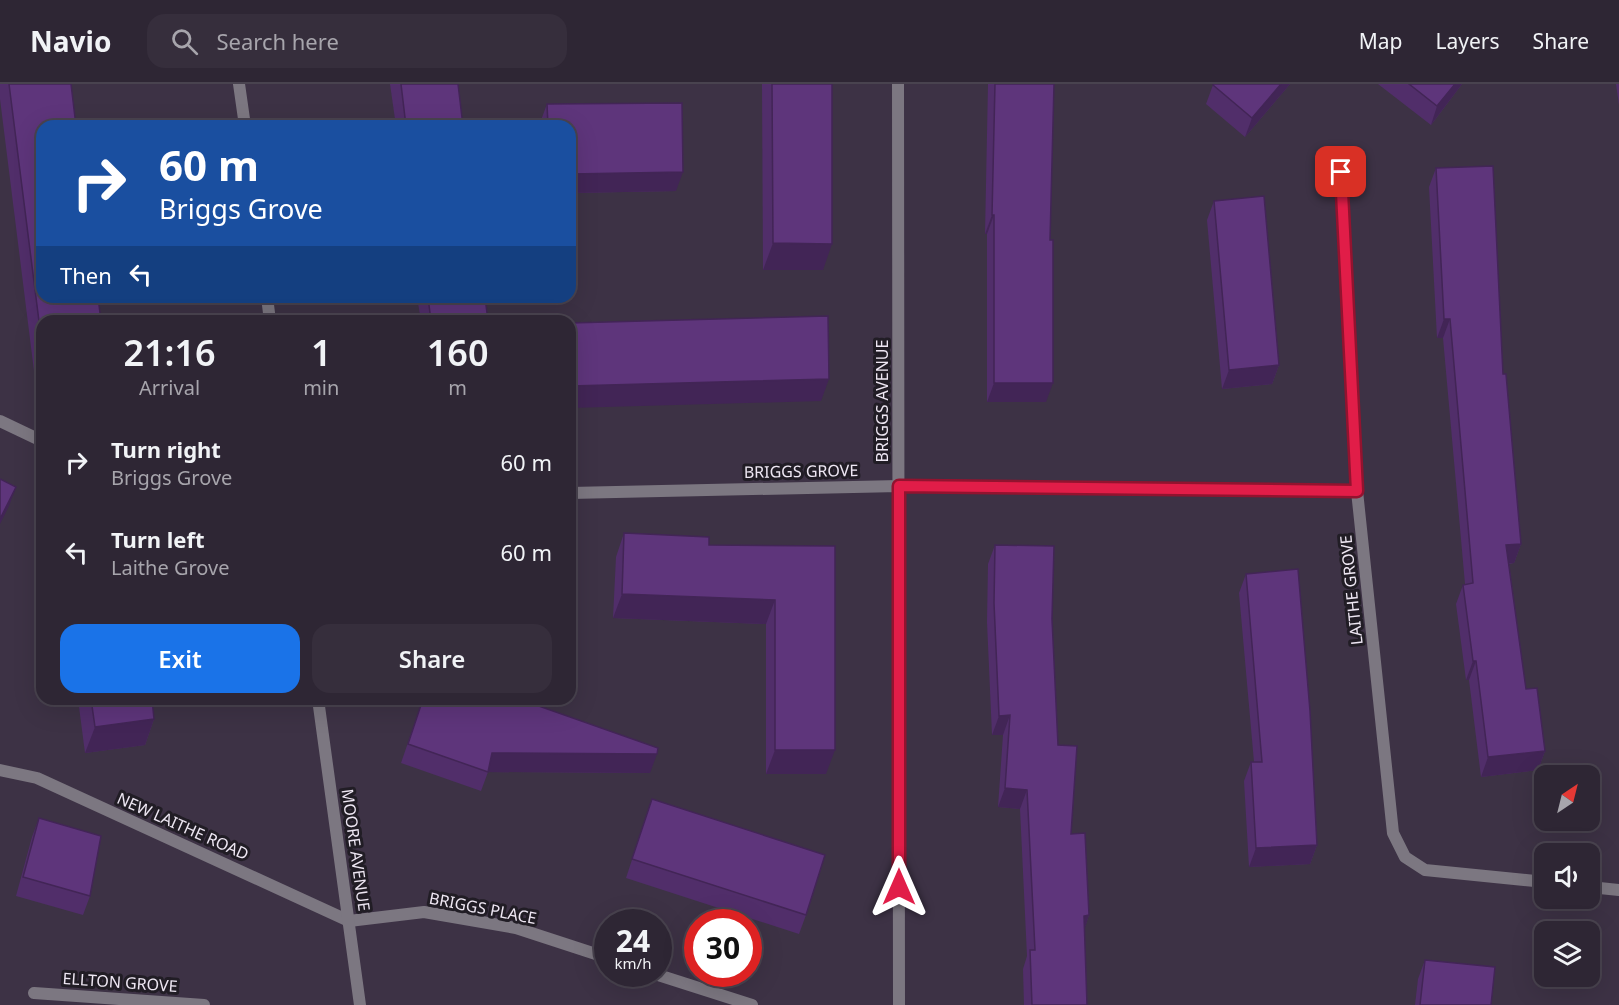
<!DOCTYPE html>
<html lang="en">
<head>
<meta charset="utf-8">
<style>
  body { margin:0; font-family:"Noto Sans",sans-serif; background:#362e3c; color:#f1f3f6; height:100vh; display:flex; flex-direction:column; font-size:22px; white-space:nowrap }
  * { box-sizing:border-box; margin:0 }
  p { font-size:20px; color:#a7a5ac }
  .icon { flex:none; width:33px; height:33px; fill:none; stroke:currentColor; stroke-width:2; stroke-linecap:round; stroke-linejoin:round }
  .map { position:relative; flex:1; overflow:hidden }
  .drawer { position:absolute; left:36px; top:231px; width:540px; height:390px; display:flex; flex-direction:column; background:#2e2634; border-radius:18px; box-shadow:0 6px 24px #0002,0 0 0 2px #49434f }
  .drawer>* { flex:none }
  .banner { position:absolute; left:36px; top:36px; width:540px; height:183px; border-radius:18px; box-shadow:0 6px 24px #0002,0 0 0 2px #49434f; background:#1a4fa0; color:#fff; overflow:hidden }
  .needle { width:39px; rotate:35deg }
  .tools { position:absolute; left:1534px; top:681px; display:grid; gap:12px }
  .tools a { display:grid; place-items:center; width:66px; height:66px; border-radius:12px; background:#2e2634; box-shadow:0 6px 24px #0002,0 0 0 2px #49434f; font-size:30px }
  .speed { position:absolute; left:594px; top:825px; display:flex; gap:12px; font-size:30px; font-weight:700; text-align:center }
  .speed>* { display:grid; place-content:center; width:78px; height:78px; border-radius:50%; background:#2e2634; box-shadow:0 6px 24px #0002,0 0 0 2px #49434f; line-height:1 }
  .speed small { font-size:15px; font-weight:400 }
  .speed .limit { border:9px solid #d22; background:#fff; color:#111 }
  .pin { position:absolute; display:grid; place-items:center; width:51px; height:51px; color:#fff; margin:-26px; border-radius:12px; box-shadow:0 3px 9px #0006 }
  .me { position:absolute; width:66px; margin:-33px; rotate:0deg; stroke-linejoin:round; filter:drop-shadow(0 0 4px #0008) }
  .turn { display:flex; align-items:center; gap:21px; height:126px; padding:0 24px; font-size:27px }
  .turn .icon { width:78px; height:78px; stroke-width:2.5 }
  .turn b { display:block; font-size:42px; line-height:51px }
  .then { display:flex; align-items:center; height:57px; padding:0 24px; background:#0003; gap:12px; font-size:22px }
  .eta { display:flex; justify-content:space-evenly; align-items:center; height:102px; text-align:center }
  .eta b { font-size:36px; font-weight:600; line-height:42px }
  .primary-button { display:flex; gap:12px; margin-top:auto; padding:12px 24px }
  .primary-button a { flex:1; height:69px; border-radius:18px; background:#1a73e8; color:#fff; font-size:24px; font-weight:600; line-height:69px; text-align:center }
  .primary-button a+a { background:#362e3c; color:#f1f3f6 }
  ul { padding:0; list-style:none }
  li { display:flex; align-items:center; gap:18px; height:90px; padding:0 24px }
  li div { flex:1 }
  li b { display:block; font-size:22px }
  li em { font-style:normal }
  header { display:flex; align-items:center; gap:36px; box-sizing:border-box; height:84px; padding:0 30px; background:#2e2634; border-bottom:2px solid #49434f }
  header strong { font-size:28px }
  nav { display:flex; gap:33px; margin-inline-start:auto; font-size:21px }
  .search { width:420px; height:54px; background:#362e3c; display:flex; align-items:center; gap:15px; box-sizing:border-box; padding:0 21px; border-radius:18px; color:#a7a5ac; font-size:22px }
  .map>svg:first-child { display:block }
</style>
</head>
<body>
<header>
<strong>Navio</strong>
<div class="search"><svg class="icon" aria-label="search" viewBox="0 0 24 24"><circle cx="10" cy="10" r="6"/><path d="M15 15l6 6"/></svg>Search here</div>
<nav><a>Map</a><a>Layers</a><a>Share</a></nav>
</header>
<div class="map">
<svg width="1619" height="921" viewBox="0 0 1619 921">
  <rect width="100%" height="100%" fill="#3d3245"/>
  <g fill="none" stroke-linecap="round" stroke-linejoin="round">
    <g stroke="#7c7781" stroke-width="12">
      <polyline points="898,0 899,921"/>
      <polyline points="1341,88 1357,407 1393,749 1405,773 1425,786 1545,798"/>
      <polyline points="0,337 42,357"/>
      <polyline points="570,409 899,402 1357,407"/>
      <polyline points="0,686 37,694 349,837 424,828 516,844 608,874"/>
      <polyline points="1590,803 1619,806"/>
      <polyline points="655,890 752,921"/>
      <polyline points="34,909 204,921"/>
    </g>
    <g stroke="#7c7781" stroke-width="12">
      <polyline points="239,0 245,42"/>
      <polyline points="267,213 270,237"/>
      <polyline points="318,615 360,921"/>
    </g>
  </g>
  <g fill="#512e6a">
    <polygon points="0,0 71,0 42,237 42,303 36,303 0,15"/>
    <polygon points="390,0 458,0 463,42 396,42"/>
    <polygon points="762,0 832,0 823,186 763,186"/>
    <polygon points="988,0 1054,0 1046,318 987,318 987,150 985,150"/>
    <polygon points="1290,0 1245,53 1206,20 1213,1"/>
    <polygon points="1378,0 1462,0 1431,41"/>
    <polygon points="1616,0 1619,0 1619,21"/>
    <polygon points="547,20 676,107 570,109 570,42 540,42 540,39"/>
    <polygon points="1436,84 1503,290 1521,460 1514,479 1509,480 1526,605 1545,667 1538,686 1481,693 1469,596 1466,596 1456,520 1463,501 1465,500 1443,254 1437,254 1429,103"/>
    <polygon points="1214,117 1279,281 1272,300 1222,305 1207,136"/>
    <polygon points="417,213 485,213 488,237 421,237"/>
    <polygon points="624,449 709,461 835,462 826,690 766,690 766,540 613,534 616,473"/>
    <polygon points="995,461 1052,535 1058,661 1071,750 1089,831 1084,846 1087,921 1024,921 1023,885 1027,872 1020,725 998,723 1003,651 992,651 987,538 988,480"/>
    <polygon points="1246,490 1317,761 1310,780 1249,783 1244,697 1251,678 1254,678 1239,509"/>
    <polygon points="78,615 152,615 154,635 145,661 85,669"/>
    <polygon points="423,615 519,615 650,689 488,688 481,707 401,679"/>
    <polygon points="652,715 806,831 799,850 626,794"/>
    <polygon points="39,734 90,812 83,831 16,812 32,753"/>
    <polygon points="1425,876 1491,921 1415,921 1418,895"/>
  </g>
  <g fill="#422556">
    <polygon points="1281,0 1290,0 1245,53 1252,34"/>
    <polygon points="1455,0 1462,0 1431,41 1437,22"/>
    <polygon points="683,88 676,107 570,109 570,90"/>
    <polygon points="992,131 994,131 987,150 985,150"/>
    <polygon points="773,159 832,160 823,186 763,186"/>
    <polygon points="1444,235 1450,235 1443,254 1437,254"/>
    <polygon points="1279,281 1272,300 1222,305 1229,286"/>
    <polygon points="42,287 42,303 36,303"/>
    <polygon points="829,295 821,317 570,324 570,302"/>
    <polygon points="994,299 1053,299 1046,318 987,318"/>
    <polygon points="16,403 9,422 0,440 0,435"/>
    <polygon points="1521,460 1514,479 1499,480 1506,461"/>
    <polygon points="622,510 775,516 766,540 613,534"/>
    <polygon points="1473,577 1476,577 1469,596 1466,596"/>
    <polygon points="1010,631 1003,651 992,651 999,632"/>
    <polygon points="154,635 145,661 85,669 95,643"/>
    <polygon points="775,666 835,666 826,690 766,690"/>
    <polygon points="1545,667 1538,686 1481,693 1488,673"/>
    <polygon points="492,669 657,670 650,689 488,688"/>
    <polygon points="1005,704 1027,706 1020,725 998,723"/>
    <polygon points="1317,761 1310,780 1249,783 1256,764"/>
    <polygon points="1089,831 1083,850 1084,832"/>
  </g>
  <g fill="#5e357b" stroke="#422556" stroke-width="1.5">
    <polygon points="9,0 71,0 76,42 42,42 42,213 98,213 101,237 42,237 42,261"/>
    <polygon points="401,0 458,0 463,42 406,42"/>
    <polygon points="772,0 832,0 832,160 773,159"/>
    <polygon points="995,0 1054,0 1050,156 1053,156 1053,299 994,299 994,131 992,131"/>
    <polygon points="1214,0 1281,0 1252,34 1213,1"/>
    <polygon points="1409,0 1455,0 1437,22"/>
    <polygon points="682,19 683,88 570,90 570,42 548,42 547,20"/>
    <polygon points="1493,82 1503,290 1506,290 1521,460 1506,461 1526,605 1537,604 1545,667 1488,673 1476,577 1473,577 1463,501 1473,499 1450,235 1444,235 1436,84"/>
    <polygon points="1264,112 1279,281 1229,286 1214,117"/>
    <polygon points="428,213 485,213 488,237 431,237"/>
    <polygon points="828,232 829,295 570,302 570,239"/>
    <polygon points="0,395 16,403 0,435"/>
    <polygon points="624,449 709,453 709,461 835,462 835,666 775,666 775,516 622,510"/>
    <polygon points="995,461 1054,462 1052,535 1058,661 1077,662 1071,750 1085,749 1089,831 1084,832 1087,921 1032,921 1030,866 1035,866 1027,706 1005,704 1010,631 999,632 994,519"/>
    <polygon points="1298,485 1310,627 1317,761 1256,764 1251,678 1262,678 1246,490"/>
    <polygon points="91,615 152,615 154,635 95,643"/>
    <polygon points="423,615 470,615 473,616 473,615 519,615 658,664 657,670 492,669 488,688 408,660"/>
    <polygon points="652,715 825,771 806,831 632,775"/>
    <polygon points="39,734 101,752 90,812 23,793"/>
    <polygon points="1425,876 1495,883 1491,921 1420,921"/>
  </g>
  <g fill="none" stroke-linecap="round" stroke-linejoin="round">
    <g stroke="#92132f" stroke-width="15">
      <polyline id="route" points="899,803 899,402 1357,407 1341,88"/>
    </g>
    <use href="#route" stroke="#e11d48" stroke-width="10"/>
  </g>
  <g text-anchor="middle" stroke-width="6" stroke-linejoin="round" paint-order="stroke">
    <g font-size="16" fill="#eee7f3" stroke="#211d25">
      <text transform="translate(882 317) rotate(-90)" y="6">BRIGGS AVENUE</text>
      <text transform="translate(801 387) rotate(-1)" y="6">BRIGGS GROVE</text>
      <text transform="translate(1351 506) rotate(-96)" y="6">LAITHE GROVE</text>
      <text transform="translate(183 742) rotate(24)" y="6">NEW LAITHE ROAD</text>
      <text transform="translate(356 766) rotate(82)" y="6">MOORE AVENUE</text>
      <text transform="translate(483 824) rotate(11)" y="6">BRIGGS PLACE</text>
      <text transform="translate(120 898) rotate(4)" y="6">ELLTON GROVE</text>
    </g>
  </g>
</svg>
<div class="tools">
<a><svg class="needle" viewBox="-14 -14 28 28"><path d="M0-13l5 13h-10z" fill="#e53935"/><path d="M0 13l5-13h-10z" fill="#a7a5ac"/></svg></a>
<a><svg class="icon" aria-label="sound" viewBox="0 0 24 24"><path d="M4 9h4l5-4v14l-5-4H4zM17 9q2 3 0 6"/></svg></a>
<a><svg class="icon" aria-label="layers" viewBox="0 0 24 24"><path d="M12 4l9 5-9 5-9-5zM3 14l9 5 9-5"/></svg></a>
</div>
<div class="speed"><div>24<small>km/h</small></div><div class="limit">30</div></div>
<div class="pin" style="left:1341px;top:88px;background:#d93025"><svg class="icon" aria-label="arrive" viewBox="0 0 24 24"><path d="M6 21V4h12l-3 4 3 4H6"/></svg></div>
<svg class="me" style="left:899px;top:803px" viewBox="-20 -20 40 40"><path d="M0-17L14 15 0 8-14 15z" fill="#e11d48" stroke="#fff" stroke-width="4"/></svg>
<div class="banner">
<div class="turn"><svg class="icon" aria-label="right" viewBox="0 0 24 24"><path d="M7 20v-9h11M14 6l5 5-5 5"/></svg><div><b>60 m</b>Briggs Grove</div></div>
<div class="then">Then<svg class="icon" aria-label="left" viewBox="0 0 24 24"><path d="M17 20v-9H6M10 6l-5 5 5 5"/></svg></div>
</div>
<section class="drawer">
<div class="eta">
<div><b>21:16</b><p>Arrival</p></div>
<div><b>1</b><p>min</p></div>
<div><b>160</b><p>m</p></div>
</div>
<ul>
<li><svg class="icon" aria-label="right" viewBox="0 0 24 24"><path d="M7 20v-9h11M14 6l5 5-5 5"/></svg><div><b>Turn right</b><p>Briggs Grove</p></div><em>60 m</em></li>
<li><svg class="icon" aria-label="left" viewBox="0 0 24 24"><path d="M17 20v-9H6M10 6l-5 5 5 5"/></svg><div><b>Turn left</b><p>Laithe Grove</p></div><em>60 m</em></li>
</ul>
<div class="primary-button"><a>Exit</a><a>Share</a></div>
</section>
</div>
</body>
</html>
